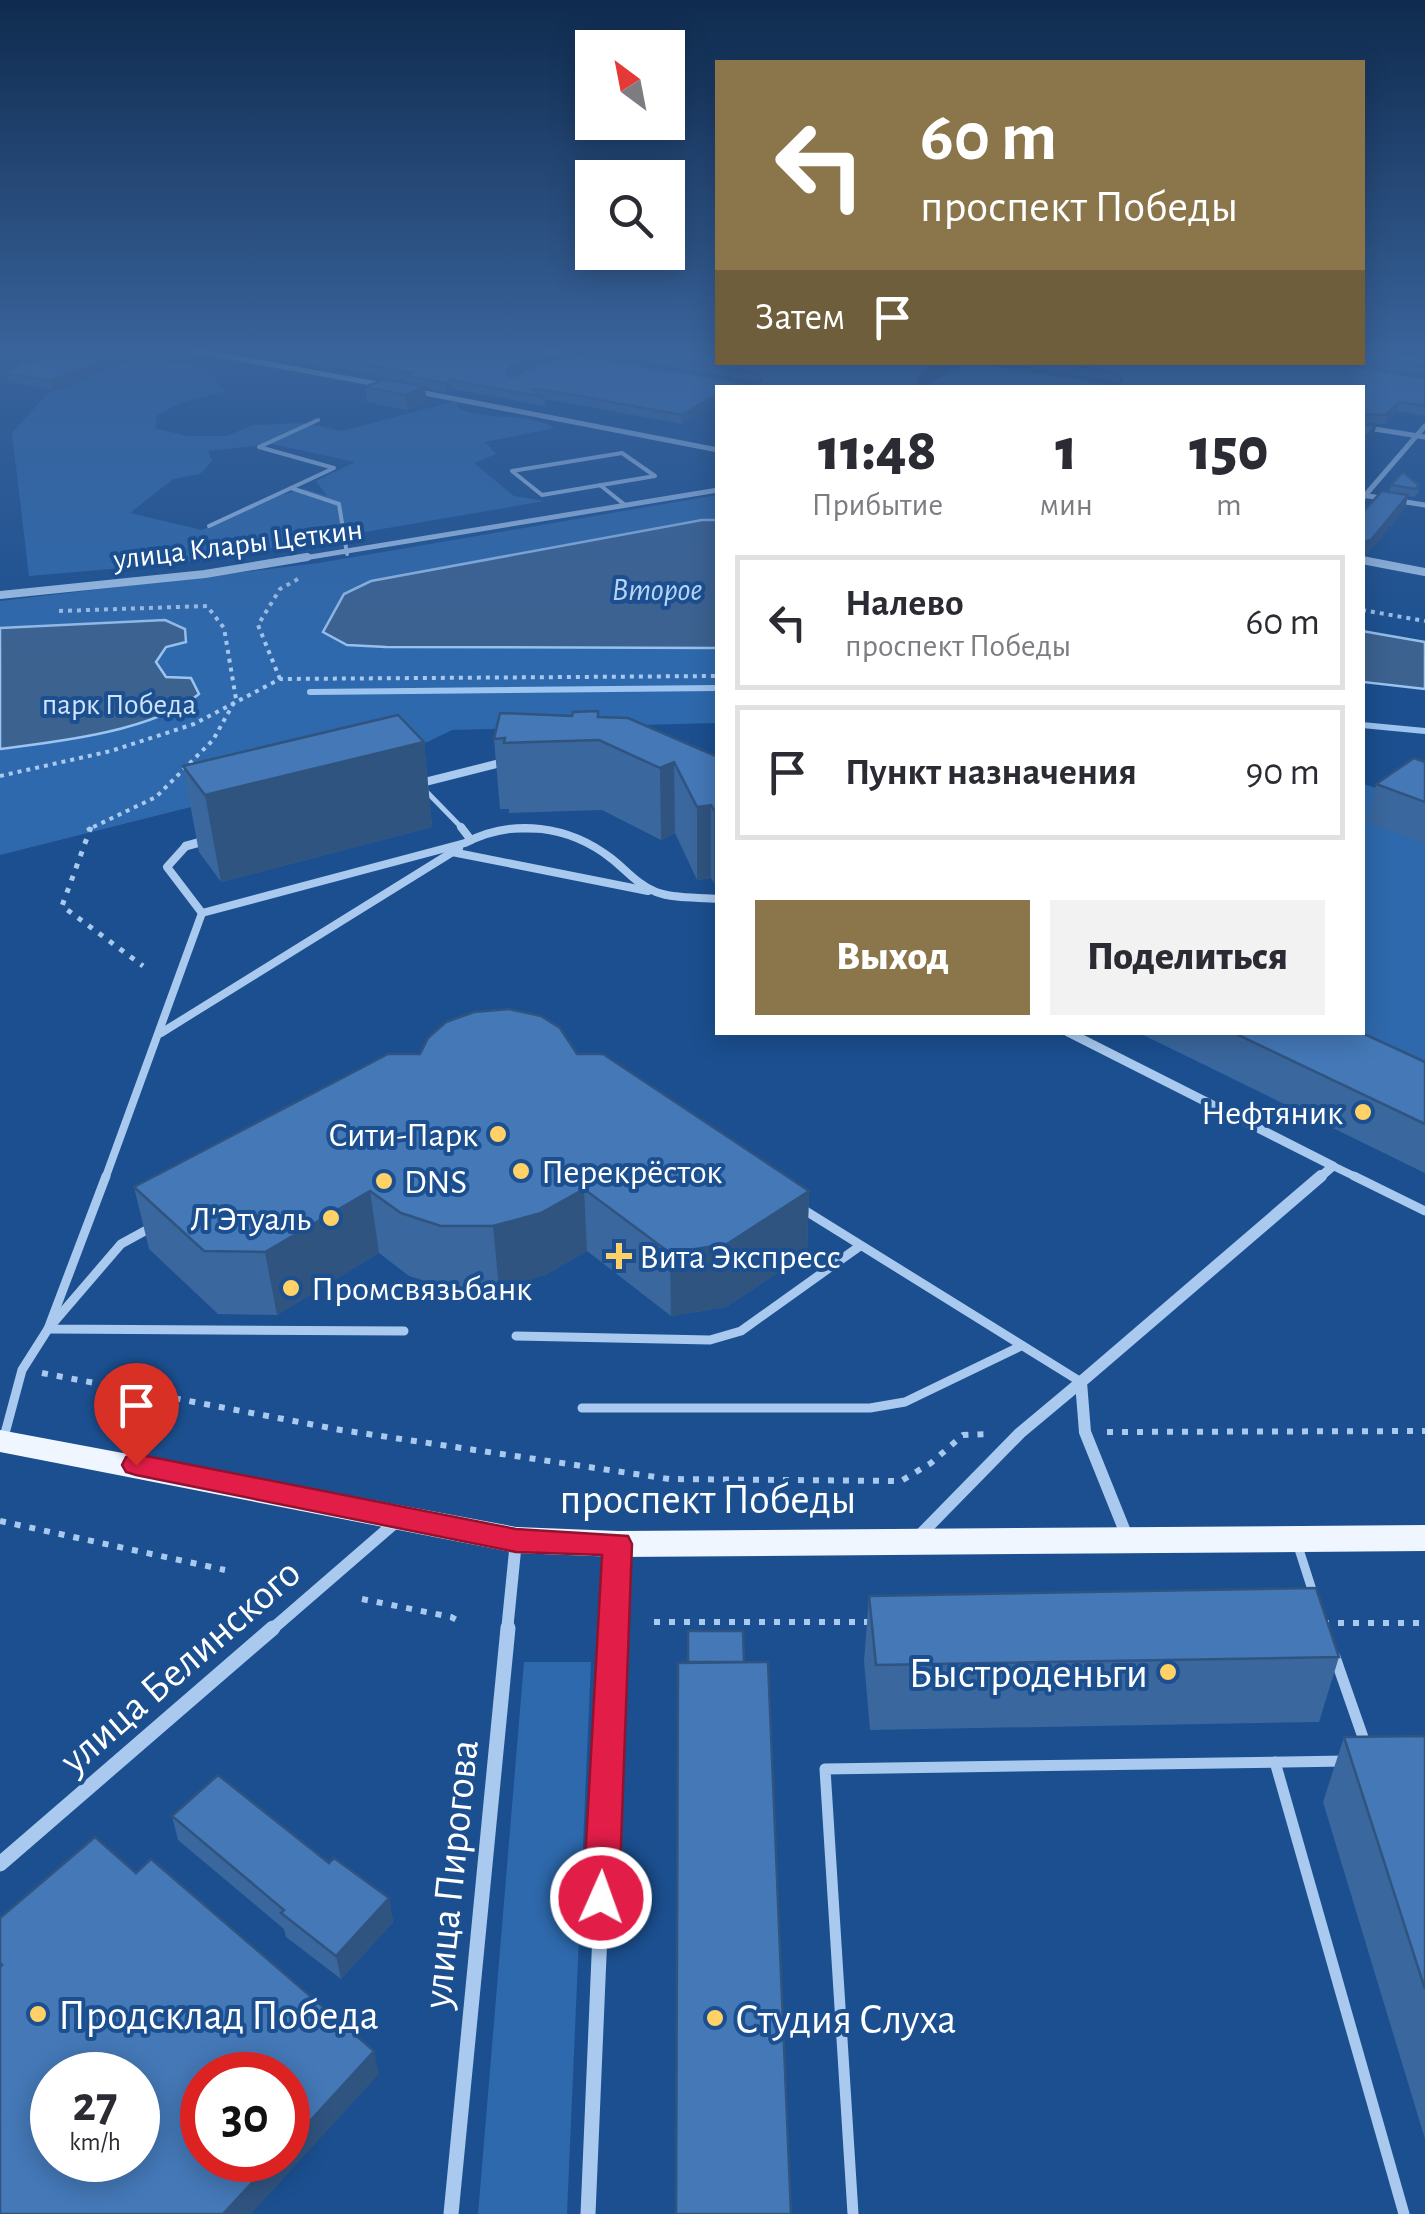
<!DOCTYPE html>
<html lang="ru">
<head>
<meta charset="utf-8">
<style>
  body { margin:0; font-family:"Alegreya Sans",sans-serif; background:#f2f2f3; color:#2b2b33; height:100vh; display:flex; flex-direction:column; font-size:38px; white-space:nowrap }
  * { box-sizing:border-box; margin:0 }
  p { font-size:32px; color:#7c7c81 }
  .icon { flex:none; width:55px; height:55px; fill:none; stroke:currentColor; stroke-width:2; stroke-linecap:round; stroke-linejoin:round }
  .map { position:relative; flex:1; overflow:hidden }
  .side { position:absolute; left:715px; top:385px; width:650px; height:650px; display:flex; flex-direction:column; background:#fff; border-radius:0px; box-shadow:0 5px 25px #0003 }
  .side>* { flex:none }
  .banner { position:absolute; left:715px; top:60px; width:650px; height:305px; border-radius:0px; box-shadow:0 5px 25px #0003; background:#8a764a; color:#fff; overflow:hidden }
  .needle { width:65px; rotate:328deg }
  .tools { position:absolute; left:575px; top:30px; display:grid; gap:20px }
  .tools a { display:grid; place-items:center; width:110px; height:110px; border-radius:0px; background:#fff; box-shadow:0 5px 25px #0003; font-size:50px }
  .speed { position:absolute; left:30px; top:2052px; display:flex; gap:20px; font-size:50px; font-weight:700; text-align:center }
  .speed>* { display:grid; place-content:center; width:130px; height:130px; border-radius:50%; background:#fff; box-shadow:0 5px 25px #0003; line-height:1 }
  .speed small { font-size:25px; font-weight:400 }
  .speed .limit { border:15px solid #d22; background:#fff; color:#111 }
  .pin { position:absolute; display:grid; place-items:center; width:85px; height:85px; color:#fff; margin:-102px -42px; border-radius:50% 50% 50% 0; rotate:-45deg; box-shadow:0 0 10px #0007 }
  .pin .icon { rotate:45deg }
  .me { position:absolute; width:110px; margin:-55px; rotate:2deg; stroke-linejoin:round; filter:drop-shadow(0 0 8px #0008) }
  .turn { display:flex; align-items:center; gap:35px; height:210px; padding:0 40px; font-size:45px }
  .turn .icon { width:130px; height:130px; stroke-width:2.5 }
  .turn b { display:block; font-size:70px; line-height:85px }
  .then { display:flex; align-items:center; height:95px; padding:0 40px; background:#0003; gap:20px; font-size:38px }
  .eta { display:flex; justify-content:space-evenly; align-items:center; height:170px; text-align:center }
  .eta b { font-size:60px; font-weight:800; line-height:70px }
  .cta { display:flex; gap:20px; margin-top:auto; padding:20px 40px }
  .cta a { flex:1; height:115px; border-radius:0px; background:#8a764a; color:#fff; font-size:40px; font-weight:800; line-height:115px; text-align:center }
  .cta a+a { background:#f2f2f3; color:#2b2b33 }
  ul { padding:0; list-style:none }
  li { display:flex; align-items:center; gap:30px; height:135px; margin:0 20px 15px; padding:0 20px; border:5px solid #e1e1e2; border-radius:0px }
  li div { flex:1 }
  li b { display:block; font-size:38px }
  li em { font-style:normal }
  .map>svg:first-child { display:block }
</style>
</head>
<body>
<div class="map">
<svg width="1425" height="2214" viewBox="0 0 1425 2214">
  <rect width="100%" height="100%" fill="#1b4f8f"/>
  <g fill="#2e69ad" fill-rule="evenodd">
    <path d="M138 358 205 368 226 391 180 403 157 415 155 428 187 436H227L253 425 305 423 342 431 456 401 458 408C494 423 517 410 555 428L485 442 496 454 474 463 514 496 545 501 190 562 29 576 12 433 47 394ZM272 444 355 462 316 481 327 496 305 489 268 498 202 530 130 513 173 479 200 474 212 461 208 451Z"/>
    <polygon points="717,495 717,723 452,730 403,754 0,855 0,601 319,563"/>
    <polygon points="1363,784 1425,803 1425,1173 1139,1033 1362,1032"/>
    <polygon points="524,1662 591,1662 567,2214 478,2214"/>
  </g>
  <g fill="#3c6290" stroke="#9cc4f0" stroke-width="2.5">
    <polygon points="702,520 717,520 717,648 386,647 347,645 323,632 344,594 371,581"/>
    <path d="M165 620 185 629 186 642 166 647 156 662 166 677 191 678 199 694C154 731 57 742 0 749V628Z"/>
    <polygon points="1362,631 1425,642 1425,689 1363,682"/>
  </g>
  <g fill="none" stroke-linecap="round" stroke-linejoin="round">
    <g stroke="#9cc4f0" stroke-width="6">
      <polyline points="310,692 718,688"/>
      <polyline points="1362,725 1425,731"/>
    </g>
    <g stroke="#a9c9ee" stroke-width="4" stroke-dasharray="4 5" stroke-linecap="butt">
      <polyline points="1362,610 1425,621"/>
      <polyline points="59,611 207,606 224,628 236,699 213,740 156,797 87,830"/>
      <polyline points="280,679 258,625 280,589 298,579"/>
      <polyline points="0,776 111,751 194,724 280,679 718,676"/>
    </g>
    <polyline stroke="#a9c9ee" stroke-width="5" stroke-dasharray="5 8" stroke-linecap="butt" points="91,827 62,906 143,966"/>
    <g stroke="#a9c9ee" stroke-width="6" stroke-dasharray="6 9" stroke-linecap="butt">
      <polyline points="42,1373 341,1430 669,1479 901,1481 931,1463 963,1435 991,1434"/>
      <polyline points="1107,1432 1425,1431"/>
      <polyline points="0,1521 225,1570"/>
      <polyline points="362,1599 451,1617 463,1623"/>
      <polyline points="654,1622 872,1622"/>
      <polyline points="1323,1623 1425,1623"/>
    </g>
    <g stroke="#a9c9ee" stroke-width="4">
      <polyline points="318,420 259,447 334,468 291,488 339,504 347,554"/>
      <polygon points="622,453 655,476 542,495 512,471"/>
      <polyline points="600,485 625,505"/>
      <polyline points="209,526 291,488"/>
    </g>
    <g stroke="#a9c9ee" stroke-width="5">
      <polyline points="422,787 464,830"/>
      <polyline points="497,830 552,830"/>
    </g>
    <g stroke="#a9c9ee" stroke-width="8">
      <polyline points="461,827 471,840"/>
      <polyline points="186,846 167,867 202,913"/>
      <polyline points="452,852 648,891"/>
      <path d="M202 913 465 843C513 818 569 825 612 859 626 870 638 885 656 892 674 899 699 897 718 899"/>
      <polyline points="161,1033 459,848"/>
      <polyline points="1333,1166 1360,1179"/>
      <polyline points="105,1179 202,913"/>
    </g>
    <g stroke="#a9c9ee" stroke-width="9">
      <polyline points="106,1176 48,1329 404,1331"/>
      <polyline points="1354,1176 1425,1211"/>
      <polyline points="801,1208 1081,1382"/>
      <polyline points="516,1336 710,1340 741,1331 860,1246"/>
      <polyline points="582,1408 870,1408 905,1402 1021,1346"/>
      <polyline points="4,1437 22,1370 48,1329 121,1244 152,1227"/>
      <polyline points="1297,1543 1314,1596"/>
    </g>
    <g stroke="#a9c9ee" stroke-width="11">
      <polyline points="1335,1657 1365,1743"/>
      <polyline points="1275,1762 1404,2214"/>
      <polyline points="853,2214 825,1769 1346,1761"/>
    </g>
    <g stroke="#a9c9ee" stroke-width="5">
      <polyline points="192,350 388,386"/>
      <polyline points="539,350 577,357"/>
      <polyline points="414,391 718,450"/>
      <polyline points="1362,427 1425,437"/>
      <polyline points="1362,495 1425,505"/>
      <polyline points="1362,499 1425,426"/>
      <polyline points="292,560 718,490"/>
    </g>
    <g stroke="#a9c9ee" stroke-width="8">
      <polyline points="1362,560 1425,572"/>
      <polyline points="0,595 205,574 307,557"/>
      <polyline points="417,784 508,761"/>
    </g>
    <g stroke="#a9c9ee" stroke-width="9">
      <polyline points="186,846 208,840"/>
      <polyline points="1068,1032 1333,1166 1318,1179"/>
    </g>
    <g stroke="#a9c9ee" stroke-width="12">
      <polyline points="919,1536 1020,1433 1081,1382"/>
      <polyline points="1128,1539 1085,1432 1081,1382 1321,1176"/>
      <polyline points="270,1631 397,1521"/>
      <polyline points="507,1631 516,1541"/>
      <polyline points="613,1631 617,1546"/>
    </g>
    <g stroke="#a9c9ee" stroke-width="15">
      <polyline points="0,1864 273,1628"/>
      <polyline points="451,2214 508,1628"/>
      <polyline points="588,2214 613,1628"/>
    </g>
    <polygon fill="#f0f6ff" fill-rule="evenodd" points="0,1430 516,1527 618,1531 1425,1525 1425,1551 618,1557 516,1553 0,1452"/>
  </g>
  <g fill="#3a679d">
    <polygon points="69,350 52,390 8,382 6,373"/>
    <polygon points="236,350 546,350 547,358 510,375 511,377 755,385 758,383 757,382 581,350 718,350 718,362 950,362 919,383 927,385 1115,385 1117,384 1116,382 1000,362 1327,362 1425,378 1425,416 1397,411 1385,424 1362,423 1362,388 718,388 682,424 552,400 544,399 545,406 452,389 446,392 425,388 426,401 407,410 367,402 365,387 406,383 406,381"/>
    <polygon points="1362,350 1418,356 1425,350 1425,375 1344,362 1362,362"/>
    <polygon points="1391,485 1419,485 1418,493 1414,497 1408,496 1405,508 1368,553 1362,555 1362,513 1389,492"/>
    <polygon points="598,717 718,757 714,883 711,878 697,880 675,833 661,840 602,810 509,813 509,809 500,809 494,739"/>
    <polygon points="424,742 432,827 221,882 199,852 183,766"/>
    <polygon points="1425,762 1425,844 1367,822 1376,784"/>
    <polygon points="1139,1032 1360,1032 1425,1062 1425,1173"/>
    <polygon points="577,1054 809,1191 807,1253 726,1307 671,1316 587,1251 545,1275 499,1288 448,1288 409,1276 379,1253 277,1315 218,1314 149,1249 134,1187"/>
    <polygon points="869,1596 1339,1657 1319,1722 870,1730 864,1661"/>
    <polygon points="1425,1736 1425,2139 1323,1802 1344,1737"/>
    <polygon points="172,1816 329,1863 389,1898 393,1922 341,1979 286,1937 284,1929 178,1840"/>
  </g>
  <g fill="#305480">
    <polygon points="29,350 62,350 0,367 0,357"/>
    <polygon points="131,350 155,350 52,390 50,381"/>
    <polygon points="546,350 547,358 510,375 508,380 507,372 510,366"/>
    <polygon points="938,362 950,362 919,383 920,374"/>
    <polygon points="451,380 452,389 446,392 445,383"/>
    <polygon points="425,387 426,401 407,410 405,395"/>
    <polygon points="718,394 718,403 682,424 682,415"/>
    <polygon points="1399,402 1397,411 1385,424 1386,415"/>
    <polygon points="1376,426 1374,435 1362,448 1362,440"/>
    <polygon points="1408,495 1405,508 1368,553 1362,555 1362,542"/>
    <polygon points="424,742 432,827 221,882 205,795"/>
    <polygon points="674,762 675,833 661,840 660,768"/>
    <polygon points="711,805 711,878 697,880 697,807"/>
    <rect x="714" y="810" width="4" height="73"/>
    <polygon points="584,1189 587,1251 545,1275 499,1288 493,1226"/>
    <polygon points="370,1191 379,1253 277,1315 265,1252"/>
    <polygon points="809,1191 807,1253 726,1307 671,1316 670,1253"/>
    <polygon points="389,1898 393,1922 341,1979 336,1956"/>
    <polygon points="374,2051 379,2074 251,2214 223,2214 273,2160 288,2160 288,2145"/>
  </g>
  <g fill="#4478b7" stroke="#305480" stroke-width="2.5" fill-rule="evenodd">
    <polygon points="0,350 29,350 0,357"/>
    <polygon points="69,350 131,350 50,381 6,373 19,365"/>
    <polygon points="282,350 545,350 510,366 507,372 511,377 568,353 755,385 762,379 757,373 627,350 718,350 718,362 938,362 920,374 919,383 927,385 964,362 976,362 1115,385 1122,381 1117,373 1053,362 1327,362 1425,378 1425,406 1399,402 1386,415 1362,414 1362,388 718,388 718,394 682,415 551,391 532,389 544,397 451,380 445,383 406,376 412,373"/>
    <polygon points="1362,350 1376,350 1418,356 1425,350 1425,366 1362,356"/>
    <polygon points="385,379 425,387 405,395 365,387"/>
    <polygon points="1362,424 1376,426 1362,440"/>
    <polygon points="1403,472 1419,485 1416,489 1391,485"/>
    <polygon points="1382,491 1408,495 1371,540 1362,542 1362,513"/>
    <polygon points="598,711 598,717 628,718 718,757 718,810 714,810 711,805 697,807 674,762 660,768 599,740 504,743 505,738 494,739 500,713 572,716 573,712"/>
    <polygon points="398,715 424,742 205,795 183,766"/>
    <polygon points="1414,758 1425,762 1425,802 1376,784"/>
    <polygon points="509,1009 541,1016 560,1028 577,1054 603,1054 809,1191 727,1244 670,1253 584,1189 541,1213 493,1226 441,1226 401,1213 370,1191 265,1252 204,1251 134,1187 388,1054 420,1054 428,1038 446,1022 474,1012"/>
    <polygon points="1232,1032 1360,1032 1425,1062 1425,1124"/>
    <polygon points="1316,1588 1339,1657 876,1665 869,1596"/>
    <polygon points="688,1631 743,1631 744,1662 688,1662"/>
    <polygon points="768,1662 791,2214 676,2214 678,1663"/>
    <polygon points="1425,1736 1425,1989 1344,1737"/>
    <polygon points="218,1775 329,1863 334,1858 389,1898 336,1956 281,1913 284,1910 172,1816"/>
    <path d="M95 1837 136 1873 151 1859 374 2051 288 2145V2075H202V2160H273L223 2214H0V1967L2 1965 0 1963V1918ZM52 2075H138V2160H52Z"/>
  </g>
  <linearGradient id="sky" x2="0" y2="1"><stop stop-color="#0f2b4f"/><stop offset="0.53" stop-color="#39639b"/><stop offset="1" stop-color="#39639b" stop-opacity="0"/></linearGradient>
  <rect width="1425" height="660" fill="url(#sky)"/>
  <polygon fill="#e11d48" stroke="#92132f" stroke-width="2.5" points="136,1454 516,1529 628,1536 632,1544 619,1898 613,1910 601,1914 589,1910 583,1898 602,1555 516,1552 136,1475 126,1472 122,1465 126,1457"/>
  <g fill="#ffd166" stroke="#1b4f8f" stroke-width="4">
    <circle cx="1363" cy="1112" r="10"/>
    <circle cx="498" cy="1134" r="10"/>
    <circle cx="521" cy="1171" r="10"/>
    <circle cx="384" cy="1181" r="10"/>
    <circle cx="331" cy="1218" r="10"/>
    <path d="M614 1241h10v10h10v10h-10v10h-10v-10h-10v-10h10z"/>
    <circle cx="291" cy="1288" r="10"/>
    <circle cx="1168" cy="1672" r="10"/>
    <circle cx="38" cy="2014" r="10"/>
    <circle cx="715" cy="2018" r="10"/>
  </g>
  <g text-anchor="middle" stroke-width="8" stroke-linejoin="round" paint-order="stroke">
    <g font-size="30" fill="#fff" stroke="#1b4f8f">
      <text transform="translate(238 544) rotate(-7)" y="10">улица Клары Цеткин</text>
    </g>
    <g font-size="30" fill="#cfe3fa" stroke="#1b4f8f">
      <text x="119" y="714">парк Победa</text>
    </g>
    <g font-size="32" font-style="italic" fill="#b5d3f5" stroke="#1b4f8f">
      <text x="657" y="600">Второе</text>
    </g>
    <g font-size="35" fill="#fff" stroke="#1b4f8f" text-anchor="start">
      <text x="1343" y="1124" text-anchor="end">Нефтяник</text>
      <text x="478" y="1146" text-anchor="end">Сити-Парк</text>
      <text x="541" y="1183">Перекрёсток</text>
      <text x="404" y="1193">DNS</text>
      <text x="311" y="1230" text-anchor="end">Л'Этуаль</text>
      <text x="639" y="1268">Вита Экспресс</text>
      <text x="311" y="1300">Промсвязьбанк</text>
    </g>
    <g font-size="42" fill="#fff" stroke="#1b4f8f">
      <text x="708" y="1513">проспект Победы</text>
      <text transform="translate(179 1665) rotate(-41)" y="15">улица Белинского</text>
      <text transform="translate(449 1874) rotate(-84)" y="15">улица Пирогова</text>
    </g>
    <g font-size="42" fill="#fff" stroke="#1b4f8f" text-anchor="start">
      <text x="1148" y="1687" text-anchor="end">Быстроденьги</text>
      <text x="58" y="2029">Продсклад Победа</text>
      <text x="735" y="2033">Студия Слуха</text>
    </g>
  </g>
</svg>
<div class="tools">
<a><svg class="needle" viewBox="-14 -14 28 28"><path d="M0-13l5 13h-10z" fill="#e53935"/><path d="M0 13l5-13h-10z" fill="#7c7c81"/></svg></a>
<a><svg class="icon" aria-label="search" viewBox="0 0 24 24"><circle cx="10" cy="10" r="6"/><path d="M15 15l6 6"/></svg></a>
</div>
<div class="speed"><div>27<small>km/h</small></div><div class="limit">30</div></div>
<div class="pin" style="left:136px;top:1465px;background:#d93025"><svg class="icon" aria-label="arrive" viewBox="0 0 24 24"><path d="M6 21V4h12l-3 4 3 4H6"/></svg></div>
<svg class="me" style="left:601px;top:1898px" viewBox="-20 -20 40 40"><circle r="17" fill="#e11d48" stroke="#fff" stroke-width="3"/><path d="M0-11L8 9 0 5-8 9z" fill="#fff"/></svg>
<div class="banner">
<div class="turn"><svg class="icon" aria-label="left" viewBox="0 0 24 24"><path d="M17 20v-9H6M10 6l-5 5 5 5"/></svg><div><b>60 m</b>проспект Победы</div></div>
<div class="then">Затем<svg class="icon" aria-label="arrive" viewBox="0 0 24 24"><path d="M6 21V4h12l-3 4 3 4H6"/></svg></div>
</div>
<section class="side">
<div class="eta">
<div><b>11:48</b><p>Прибытие</p></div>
<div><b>1</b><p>мин</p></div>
<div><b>150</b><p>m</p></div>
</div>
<ul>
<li><svg class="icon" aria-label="left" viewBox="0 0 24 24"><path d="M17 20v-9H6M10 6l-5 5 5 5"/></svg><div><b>Налево</b><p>проспект Победы</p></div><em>60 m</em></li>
<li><svg class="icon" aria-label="arrive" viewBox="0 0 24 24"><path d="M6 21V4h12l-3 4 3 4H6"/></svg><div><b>Пункт назначения</b></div><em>90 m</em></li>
</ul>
<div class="cta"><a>Выход</a><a>Поделиться</a></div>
</section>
</div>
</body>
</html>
